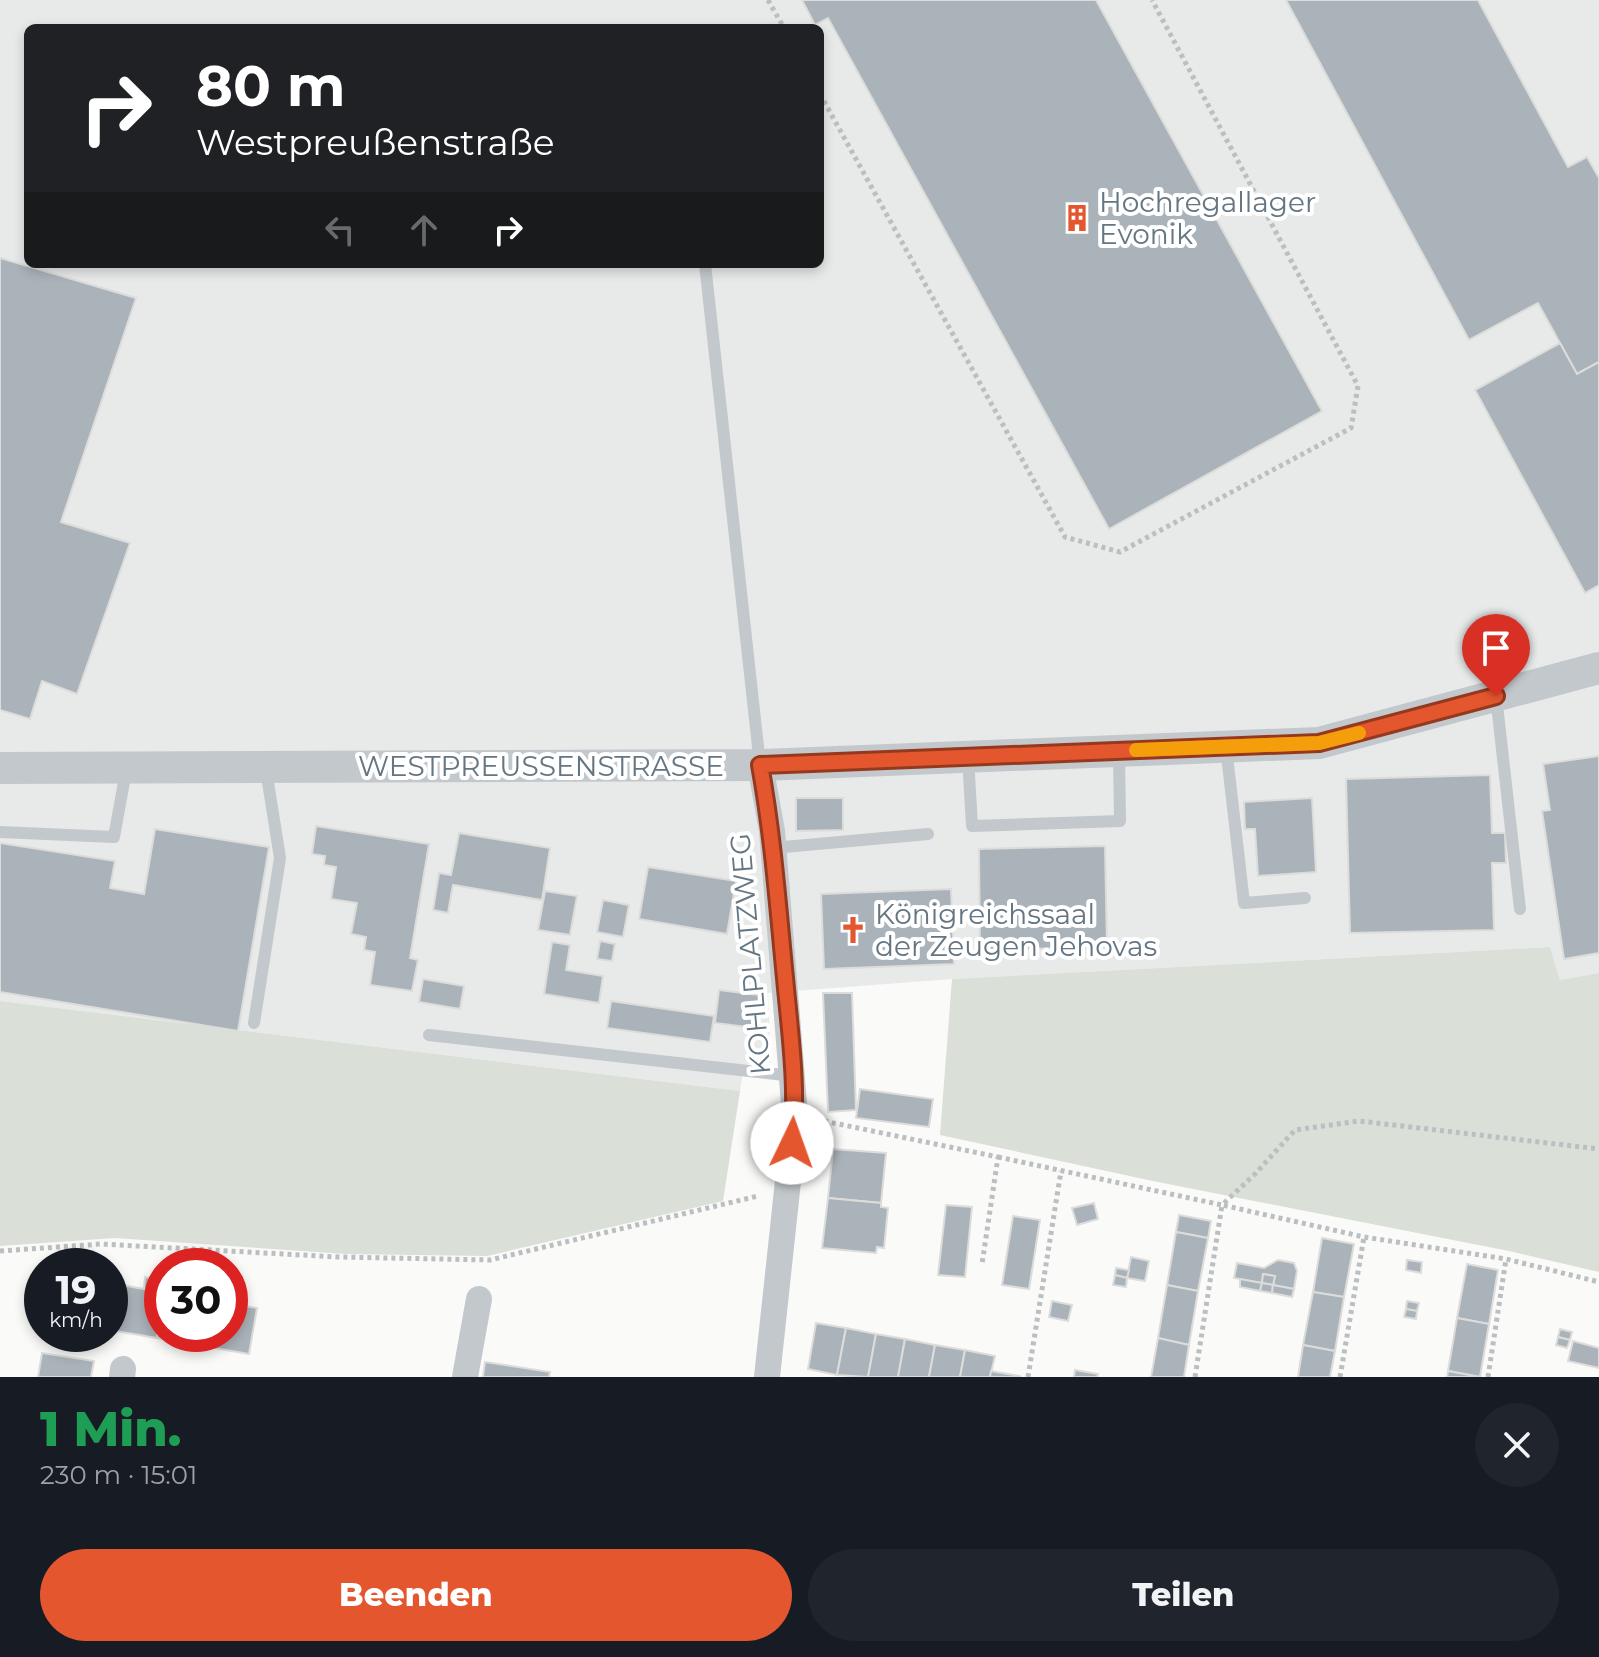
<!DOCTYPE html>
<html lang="de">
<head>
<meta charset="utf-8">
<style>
  body { margin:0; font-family:Montserrat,sans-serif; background:#20242c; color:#f1f3f6; height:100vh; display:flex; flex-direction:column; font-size:30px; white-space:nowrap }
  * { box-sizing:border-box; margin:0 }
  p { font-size:26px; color:#9ea1a6 }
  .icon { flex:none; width:44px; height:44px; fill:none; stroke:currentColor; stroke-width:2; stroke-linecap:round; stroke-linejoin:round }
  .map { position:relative; height:1377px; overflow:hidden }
  .details { display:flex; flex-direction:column; background:#171b24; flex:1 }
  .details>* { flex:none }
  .banner { position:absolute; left:24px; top:24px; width:800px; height:244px; border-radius:12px; box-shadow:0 4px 12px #0003; background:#202124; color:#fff; overflow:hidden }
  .speed { position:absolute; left:24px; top:1248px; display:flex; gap:16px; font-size:40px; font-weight:700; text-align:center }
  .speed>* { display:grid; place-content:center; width:104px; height:104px; border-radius:50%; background:#171b24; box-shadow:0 4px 12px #0003; line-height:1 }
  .speed small { font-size:20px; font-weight:400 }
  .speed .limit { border:12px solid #d22; background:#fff; color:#111 }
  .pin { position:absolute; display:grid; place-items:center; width:68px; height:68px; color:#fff; margin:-82px -34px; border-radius:50% 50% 50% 0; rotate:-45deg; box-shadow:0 0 8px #0007 }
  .pin .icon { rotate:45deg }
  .me { position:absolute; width:88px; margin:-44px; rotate:3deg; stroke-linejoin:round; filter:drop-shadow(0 0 6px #0008) }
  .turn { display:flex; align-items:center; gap:28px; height:168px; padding:0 40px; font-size:36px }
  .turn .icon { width:104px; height:104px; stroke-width:2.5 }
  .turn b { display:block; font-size:56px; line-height:68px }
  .lanes { display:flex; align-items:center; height:76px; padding:0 40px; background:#0003; justify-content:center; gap:40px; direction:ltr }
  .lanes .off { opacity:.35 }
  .round { display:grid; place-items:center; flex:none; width:84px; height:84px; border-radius:42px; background:#20242c }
  .head { display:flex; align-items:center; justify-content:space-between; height:136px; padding:0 40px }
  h1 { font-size:48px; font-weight:800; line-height:60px; color:#1e9e55 }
  .action { display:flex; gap:16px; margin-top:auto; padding:16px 40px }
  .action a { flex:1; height:92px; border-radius:48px; background:#e4572e; color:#fff; font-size:32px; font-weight:800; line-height:92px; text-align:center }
  .action a+a { background:#20242c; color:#f1f3f6 }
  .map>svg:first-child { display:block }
</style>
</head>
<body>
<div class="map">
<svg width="1599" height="1377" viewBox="0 0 1599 1377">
  <rect width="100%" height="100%" fill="#fafaf8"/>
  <path fill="#e8e9e9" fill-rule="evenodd" d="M0 0H1599V973L1560 980 1550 947 952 979 768 993 771 1062 744 1065 740 1091 0 1001ZM28 28H820V264H28Z"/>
  <g fill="#dadfd7">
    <polygon points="1550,947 1560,980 1599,973 1599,1272 1509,1251 1153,1181 940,1135 952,979"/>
    <polygon points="0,1001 740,1091 723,1201 487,1256 345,1254 115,1238 0,1246"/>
  </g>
  <g fill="#aab3b9" stroke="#dcdcda" stroke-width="2">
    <polygon points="802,0 1096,0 1322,411 1109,529 828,18 815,25"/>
    <polygon points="1286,0 1478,0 1568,167 1587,157 1599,178 1599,362 1577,374 1538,303 1469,340"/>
    <polygon points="0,258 136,298 61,522 130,543 77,694 42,681 30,719 0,710"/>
    <polygon points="1560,343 1577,374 1599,362 1599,585 1585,593 1475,390"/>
    <polygon points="1599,756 1599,953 1564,959 1542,811 1550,810 1543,764"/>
    <polygon points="1490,775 1492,833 1505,833 1506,863 1492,863 1494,930 1350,933 1346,779"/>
    <polygon points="796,798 843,798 843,830 796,831"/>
    <polygon points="1312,798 1316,872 1258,876 1255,829 1245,829 1244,802"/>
    <polygon points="316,826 429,844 410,958 418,960 412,991 370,985 375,952 364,950 366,937 351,934 357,903 331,899 336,867 324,865 325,856 312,854"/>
    <polygon points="155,829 269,847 238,1031 0,992 0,843 115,861 110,888 144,894"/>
    <polygon points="459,833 550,848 542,900 453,885 448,913 433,910 439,873 451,875"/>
    <polygon points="1105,846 1107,947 980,950 979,849"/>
    <polygon points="648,867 736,881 727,934 639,919"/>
    <polygon points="951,889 954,964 824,969 821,894"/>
    <polygon points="545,891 577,896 570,935 538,930"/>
    <polygon points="603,900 629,905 623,937 597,932"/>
    <polygon points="600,941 615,944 612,961 597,959"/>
    <polygon points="552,942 570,945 566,970 603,976 599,1003 544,994"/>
    <polygon points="423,979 464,986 460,1009 419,1002"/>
    <polygon points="719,990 759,995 755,1028 715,1023"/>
    <polygon points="823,993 852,993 856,1110 828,1112"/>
    <polygon points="611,1001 714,1016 710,1042 607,1028"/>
    <polygon points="860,1089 933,1099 929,1127 856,1118"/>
    <polygon points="833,1149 886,1153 881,1203 828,1198"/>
    <polygon points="828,1198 881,1203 881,1207 888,1208 884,1248 877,1247 876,1253 822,1248"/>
    <polygon points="1094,1203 1098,1219 1077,1225 1072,1208"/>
    <polygon points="946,1205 972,1207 965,1277 938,1275"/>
    <polygon points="1179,1215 1211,1221 1208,1238 1176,1232"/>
    <polygon points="1013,1216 1040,1220 1029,1289 1002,1285"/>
    <polygon points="1176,1232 1208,1238 1198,1291 1167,1285"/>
    <polygon points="1322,1238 1354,1244 1344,1297 1313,1292"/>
    <polygon points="1131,1257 1149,1261 1145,1281 1127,1278"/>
    <polygon points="1278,1260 1294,1263 1297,1271 1294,1289 1273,1285 1275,1276 1263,1274 1262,1283 1234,1278 1237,1263 1264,1268"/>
    <polygon points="1407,1260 1422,1262 1421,1273 1406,1270"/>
    <polygon points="1467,1264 1498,1270 1489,1324 1457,1318"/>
    <polygon points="1116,1268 1129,1270 1127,1278 1115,1275"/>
    <polygon points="1263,1274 1275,1276 1273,1285 1262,1283"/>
    <polygon points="1115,1275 1127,1278 1126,1287 1113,1285"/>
    <polygon points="145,1277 162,1280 162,1312 157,1338 110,1330 110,1283 144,1289"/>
    <polygon points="1240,1279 1262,1283 1260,1291 1240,1287"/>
    <polygon points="1262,1283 1273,1285 1272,1293 1260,1291"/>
    <polygon points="1167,1285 1198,1291 1189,1345 1158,1338"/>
    <polygon points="1273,1285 1294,1289 1292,1297 1272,1293"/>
    <polygon points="1313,1292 1344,1297 1335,1351 1303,1345"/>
    <polygon points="1052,1301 1072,1305 1068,1321 1049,1317"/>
    <polygon points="1407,1301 1419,1303 1417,1311 1406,1309"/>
    <polygon points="230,1304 257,1308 249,1354 157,1338 162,1312 162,1334 230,1334"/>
    <polygon points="1406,1309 1417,1311 1416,1319 1404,1317"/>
    <polygon points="1457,1318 1489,1324 1480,1377 1448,1371"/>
    <polygon points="816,1323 846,1328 837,1375 808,1369"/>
    <polygon points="846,1328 876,1334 868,1377 837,1375"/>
    <polygon points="1560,1329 1572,1332 1570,1340 1558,1337"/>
    <polygon points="876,1334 905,1339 898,1377 868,1377"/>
    <polygon points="1558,1337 1570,1340 1567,1348 1556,1345"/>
    <polygon points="1158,1338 1189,1345 1184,1377 1151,1377"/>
    <polygon points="905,1339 935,1345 929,1377 898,1377"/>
    <polygon points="1573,1341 1599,1348 1599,1368 1568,1361"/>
    <polygon points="935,1345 965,1350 960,1377 929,1377"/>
    <polygon points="1303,1345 1335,1351 1330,1377 1298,1377"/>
    <polygon points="965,1350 995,1356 990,1377 960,1377"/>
    <polygon points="42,1353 94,1361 91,1377 38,1377"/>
    <polygon points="485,1362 550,1372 549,1377 483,1377"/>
    <polygon points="1075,1370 1098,1374 1097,1377 1074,1377"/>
    <polygon points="991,1371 1020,1376 1020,1377 990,1377"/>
    <polygon points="1448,1371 1480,1377 1447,1377"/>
  </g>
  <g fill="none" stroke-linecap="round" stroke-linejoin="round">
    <g stroke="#bbbfc2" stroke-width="5" stroke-dasharray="4 4" stroke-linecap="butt">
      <polyline points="768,0 784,28"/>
      <polyline points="820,94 1065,537 1120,552 1351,428 1358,386 1152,0"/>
      <polyline points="824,1121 998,1157 982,1264"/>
      <polyline points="998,1157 1222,1205 1255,1174 1295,1130 1359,1121 1599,1149"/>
      <polyline points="0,1251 101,1244 338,1257 490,1260 758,1196"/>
      <polyline points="1028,1377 1061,1171"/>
      <polyline points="1195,1377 1222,1205 1364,1237 1506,1259 1599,1282"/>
      <polyline points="1340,1377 1364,1237"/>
      <polyline points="1488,1377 1506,1259"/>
    </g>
    <g stroke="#c3c8cc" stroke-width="12">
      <polyline points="705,264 760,765"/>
      <polyline points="1496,696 1520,909"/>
      <polyline points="1226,747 1244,903 1305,898"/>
      <polyline points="968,757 972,826 1120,821 1119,754"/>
      <polyline points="0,832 114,837 126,771"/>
      <polyline points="773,848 928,834"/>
      <polyline points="254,1023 280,858 266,770"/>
      <polyline points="429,1035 793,1076"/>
    </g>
    <g stroke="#c3c8cc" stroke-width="26">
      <polyline points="760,765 772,831 795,1116 767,1377"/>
      <polyline points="122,1377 123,1369"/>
      <polyline points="465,1377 479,1299"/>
    </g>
    <polyline stroke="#c3c8cc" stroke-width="32" points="0,768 760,765 1319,743 1599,668"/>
  </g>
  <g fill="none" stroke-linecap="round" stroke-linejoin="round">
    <g stroke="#94391e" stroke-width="20">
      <path id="route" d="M792 1143C798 1088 790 1033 785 978 778 907 773 836 760 765L1319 743 1496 696"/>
    </g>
    <use href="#route" stroke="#e4572e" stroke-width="14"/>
    <polyline stroke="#f59e0b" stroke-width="14" points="1136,750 1319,743 1359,733"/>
  </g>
  <defs>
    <g id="building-bare" transform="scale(2.16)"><path d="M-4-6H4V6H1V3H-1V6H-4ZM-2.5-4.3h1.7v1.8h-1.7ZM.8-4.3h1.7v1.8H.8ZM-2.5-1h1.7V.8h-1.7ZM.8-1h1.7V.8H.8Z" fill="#e4572e" stroke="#fff" stroke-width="2.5" paint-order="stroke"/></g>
    <g id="church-bare" transform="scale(2.16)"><path d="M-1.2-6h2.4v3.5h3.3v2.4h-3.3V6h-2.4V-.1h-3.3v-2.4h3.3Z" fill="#e4572e" stroke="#fff" stroke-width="2.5" paint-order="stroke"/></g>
  </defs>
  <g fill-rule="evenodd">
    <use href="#building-bare" x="1077" y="218"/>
    <use href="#church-bare" x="853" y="930"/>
  </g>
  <g text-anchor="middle" stroke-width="8" stroke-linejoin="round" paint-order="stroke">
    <g font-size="28" fill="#657683" stroke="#fff" text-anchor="start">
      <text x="1099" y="212">Hochregallager<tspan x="1099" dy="32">Evonik</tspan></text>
      <text x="875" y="924">Königreichssaal<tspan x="875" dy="32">der Zeugen Jehovas</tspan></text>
    </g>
    <g font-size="28" fill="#657683" stroke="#fff">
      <text x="541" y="776">WESTPREUSSENSTRASSE</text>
      <text transform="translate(750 954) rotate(-95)" y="10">KOHLPLATZWEG</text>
    </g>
  </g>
</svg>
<div class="speed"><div>19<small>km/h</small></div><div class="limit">30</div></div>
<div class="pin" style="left:1496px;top:696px;background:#d93025"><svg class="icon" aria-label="arrive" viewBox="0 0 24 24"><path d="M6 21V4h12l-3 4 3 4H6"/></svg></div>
<svg class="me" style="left:792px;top:1143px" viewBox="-20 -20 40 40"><circle r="19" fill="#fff"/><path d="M0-13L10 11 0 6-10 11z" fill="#e4572e"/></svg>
<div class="banner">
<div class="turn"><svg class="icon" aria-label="right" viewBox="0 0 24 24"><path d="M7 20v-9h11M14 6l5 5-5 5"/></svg><div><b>80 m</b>Westpreußenstraße</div></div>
<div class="lanes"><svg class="icon off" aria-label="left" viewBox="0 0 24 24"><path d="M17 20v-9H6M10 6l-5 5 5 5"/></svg><svg class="icon off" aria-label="ahead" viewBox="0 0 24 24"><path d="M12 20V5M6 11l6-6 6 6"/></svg><svg class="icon" aria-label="right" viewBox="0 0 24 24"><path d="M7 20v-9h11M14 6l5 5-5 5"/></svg></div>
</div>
</div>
<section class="details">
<div class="head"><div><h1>1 Min.</h1><p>230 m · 15:01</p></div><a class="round"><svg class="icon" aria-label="close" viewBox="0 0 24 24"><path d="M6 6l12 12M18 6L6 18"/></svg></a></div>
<div class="action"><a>Beenden</a><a>Teilen</a></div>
</section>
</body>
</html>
